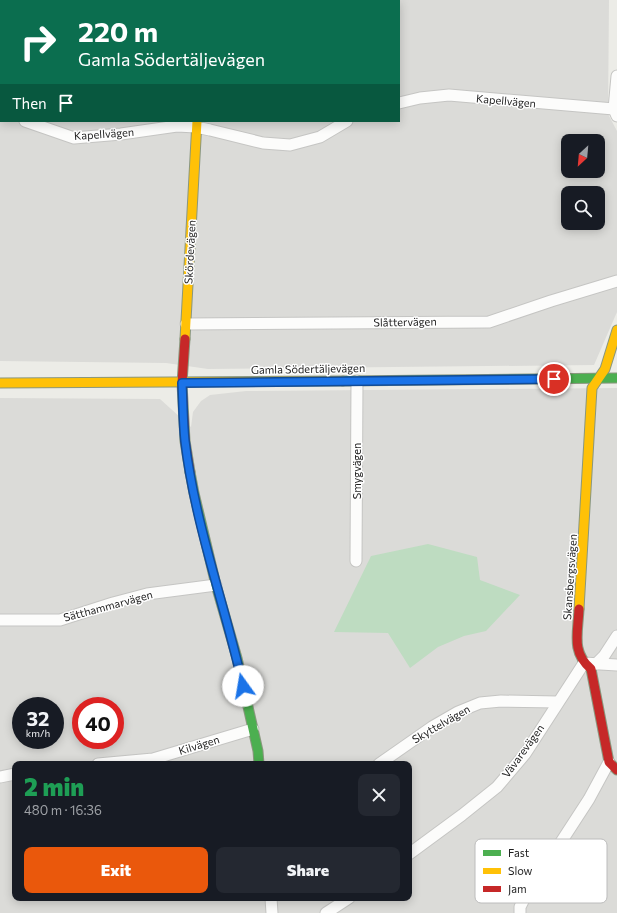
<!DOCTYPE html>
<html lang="en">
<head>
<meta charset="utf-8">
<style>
  body { margin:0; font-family:Commissioner,sans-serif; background:#242831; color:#f1f3f6; height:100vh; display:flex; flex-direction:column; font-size:15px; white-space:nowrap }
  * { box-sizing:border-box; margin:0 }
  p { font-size:13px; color:#9ea1a6 }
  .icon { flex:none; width:22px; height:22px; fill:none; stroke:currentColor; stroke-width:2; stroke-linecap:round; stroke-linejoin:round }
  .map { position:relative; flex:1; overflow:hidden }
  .drawer { position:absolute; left:12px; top:761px; width:400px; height:140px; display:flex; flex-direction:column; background:#171b24; border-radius:8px; box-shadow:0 2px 10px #0003 }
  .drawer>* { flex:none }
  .hud { position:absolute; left:0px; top:0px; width:400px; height:122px; box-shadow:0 2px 10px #0003; background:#0b6e4f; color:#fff; overflow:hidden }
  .needle { width:26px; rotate:206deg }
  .buttons { position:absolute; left:561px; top:134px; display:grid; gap:8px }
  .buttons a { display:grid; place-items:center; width:44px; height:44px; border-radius:8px; background:#171b24; box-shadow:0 2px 10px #0003; font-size:20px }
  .speed { position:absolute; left:12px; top:697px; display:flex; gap:8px; font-size:20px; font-weight:700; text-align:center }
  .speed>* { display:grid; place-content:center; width:52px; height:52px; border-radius:50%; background:#171b24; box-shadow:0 2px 10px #0003; line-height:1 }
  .speed small { font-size:10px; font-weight:400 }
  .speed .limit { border:6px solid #d22; background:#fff; color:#111 }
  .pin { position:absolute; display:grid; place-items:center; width:34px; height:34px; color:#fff; margin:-17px; border:2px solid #fff; border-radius:50%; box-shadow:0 1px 4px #0007 }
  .me { position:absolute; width:44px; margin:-22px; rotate:347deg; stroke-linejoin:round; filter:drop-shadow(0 0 3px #0008) }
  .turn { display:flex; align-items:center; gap:14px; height:84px; padding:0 12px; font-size:18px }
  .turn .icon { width:52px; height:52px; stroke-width:2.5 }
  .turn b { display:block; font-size:28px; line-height:34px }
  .then { display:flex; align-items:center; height:38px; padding:0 12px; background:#0003; gap:8px; font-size:15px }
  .round { display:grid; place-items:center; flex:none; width:42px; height:42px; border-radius:8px; background:#242831 }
  .summary { display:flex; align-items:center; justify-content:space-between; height:68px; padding:0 12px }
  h1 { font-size:24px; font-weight:800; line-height:30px; color:#1e9e55 }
  .cta { display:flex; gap:8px; margin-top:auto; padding:8px 12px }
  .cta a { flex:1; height:46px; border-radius:8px; background:#ea580c; color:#fff; font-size:16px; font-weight:800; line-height:46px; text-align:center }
  .cta a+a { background:#242831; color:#f1f3f6 }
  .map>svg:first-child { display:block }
</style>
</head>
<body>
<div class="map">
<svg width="617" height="913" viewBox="0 0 617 913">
  <rect width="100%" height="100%" fill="#ecece7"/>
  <g fill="#dbdbd8" fill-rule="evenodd">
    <path d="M0 0H609L608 114 617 131V312L594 365 208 369 166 363 0 361ZM1 1H399V121H1ZM568 141H598V171H568ZM568 193H598V223H568Z"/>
    <path d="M617 388V913H0V398L160 399 191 427 193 412 201 401 210 395 246 391ZM21 706H55V740H21ZM81 706H115V740H81ZM15 764H409V898H15Z"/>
  </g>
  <polygon fill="#bedcc1" points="428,544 477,557 480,580 520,595 486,631 464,636 438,647 410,668 388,633 334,632 371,556"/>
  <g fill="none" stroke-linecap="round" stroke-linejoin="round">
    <g stroke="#c5c5c3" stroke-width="13">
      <g id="street">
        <polyline points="203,1 203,0"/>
        <polyline points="364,1 364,0"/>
        <polyline points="399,103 420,98 449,95 614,109"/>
        <polyline points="0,113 1,113"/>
        <polyline points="617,116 614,109 617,76"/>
        <polyline points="25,121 74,138 121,134 177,126 196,127 210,130 263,143 290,145 320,137 347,121"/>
        <polyline points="186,324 489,322 551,301 617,281"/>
        <polyline points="356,561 357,381"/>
        <polyline points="0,620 60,620 113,603 147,594 216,585"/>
        <polyline points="596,664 604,656 617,636"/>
        <polyline points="98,764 153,759 253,729"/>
        <polyline points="379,764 432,727 458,712 480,703 501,701 557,702"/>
        <polyline points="0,777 15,774"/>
        <polyline points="409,854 462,815 497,787 525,754 584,663 617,665"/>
        <polyline points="271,898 272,913"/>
        <polyline points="326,913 349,898"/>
        <polyline points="520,913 520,907 524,899 589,799 609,762"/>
      </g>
    </g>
    <g stroke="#8a977e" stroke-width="11">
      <g id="fast">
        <polyline points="343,381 617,378"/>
        <polyline points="190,472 194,493 216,585 237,658 258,751 259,764"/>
      </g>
    </g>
    <g stroke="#8a977e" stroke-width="11">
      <g id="slow">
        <polyline points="185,339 197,121"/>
        <polyline points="0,383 343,381"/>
        <polyline points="579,609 592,388 605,369 617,330"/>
      </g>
    </g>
    <g stroke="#8a977e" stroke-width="11">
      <g id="jam">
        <polyline points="185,339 182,383 185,441 190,472"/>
        <path d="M579 609C578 633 571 652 591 669L609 762 617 770"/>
      </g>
    </g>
    <use href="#street" stroke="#fcfcfb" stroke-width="11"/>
    <use href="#fast" stroke="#4caf50" stroke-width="9"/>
    <use href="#slow" stroke="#ffc107" stroke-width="9"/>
    <use href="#jam" stroke="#c62828" stroke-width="9"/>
  </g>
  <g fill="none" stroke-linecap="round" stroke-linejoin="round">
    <g stroke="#114b97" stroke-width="10">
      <path id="route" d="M243 686C225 605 195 525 185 441 183 422 183 402 182 383L554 379"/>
    </g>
    <use href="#route" stroke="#1a73e8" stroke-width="7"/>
  </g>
  <g text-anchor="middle" stroke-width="3" stroke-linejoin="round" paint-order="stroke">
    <g font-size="11" fill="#1e1e1e" stroke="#fff">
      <text transform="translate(506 101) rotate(5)" y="4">Kapellvägen</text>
      <text transform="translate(104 134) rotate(-4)" y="4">Kapellvägen</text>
      <text transform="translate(190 252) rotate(-87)" y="4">Skördevägen</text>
      <text transform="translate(405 322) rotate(-1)" y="4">Slåttervägen</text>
      <text transform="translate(308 369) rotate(-1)" y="4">Gamla Södertäljevägen</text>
      <text transform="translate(357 471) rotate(-90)" y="4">Smygvägen</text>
      <text transform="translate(570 577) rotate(-86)" y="4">Skansbergsvägen</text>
      <text transform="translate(108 606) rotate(-15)" y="4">Sätthammarvägen</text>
      <text transform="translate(441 724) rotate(-30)" y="4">Skyttelvägen</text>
      <text transform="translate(199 745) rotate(-17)" y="4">Kilvägen</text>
      <text transform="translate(523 751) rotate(-54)" y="4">Vävarevägen</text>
    </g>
  </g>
  <rect x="475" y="839" width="132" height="64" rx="6" fill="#fff" stroke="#bcbcbc" stroke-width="1"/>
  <rect x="483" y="850" width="18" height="6" fill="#4caf50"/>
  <rect x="483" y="868" width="18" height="6" fill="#ffc107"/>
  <rect x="483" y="886" width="18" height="6" fill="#c62828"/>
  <g font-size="11" fill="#1e1e1e">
    <text x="508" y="857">Fast</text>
    <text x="508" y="875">Slow</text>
    <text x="508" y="893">Jam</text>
  </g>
</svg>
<div class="buttons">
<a><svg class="needle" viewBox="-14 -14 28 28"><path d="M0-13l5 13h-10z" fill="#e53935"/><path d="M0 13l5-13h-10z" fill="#9ea1a6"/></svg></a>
<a><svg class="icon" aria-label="search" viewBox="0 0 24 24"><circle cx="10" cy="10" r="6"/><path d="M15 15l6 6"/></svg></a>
</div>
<div class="speed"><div>32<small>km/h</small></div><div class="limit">40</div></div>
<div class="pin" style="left:554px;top:379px;background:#d93025"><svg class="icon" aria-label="arrive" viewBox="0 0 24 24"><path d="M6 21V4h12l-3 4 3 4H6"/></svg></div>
<svg class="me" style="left:243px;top:686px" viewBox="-20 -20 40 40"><circle r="19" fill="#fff"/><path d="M0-13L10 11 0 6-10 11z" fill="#1a73e8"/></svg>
<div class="hud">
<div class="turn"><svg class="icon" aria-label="right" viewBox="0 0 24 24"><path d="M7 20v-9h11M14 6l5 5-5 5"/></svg><div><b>220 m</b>Gamla Södertäljevägen</div></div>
<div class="then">Then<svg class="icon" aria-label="arrive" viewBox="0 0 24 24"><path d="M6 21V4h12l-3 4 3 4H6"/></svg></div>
</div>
<section class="drawer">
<div class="summary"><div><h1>2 min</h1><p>480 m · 16:36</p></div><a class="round"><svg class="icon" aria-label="close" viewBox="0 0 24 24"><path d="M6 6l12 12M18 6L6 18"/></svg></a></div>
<div class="cta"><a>Exit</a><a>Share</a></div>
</section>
</div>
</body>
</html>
